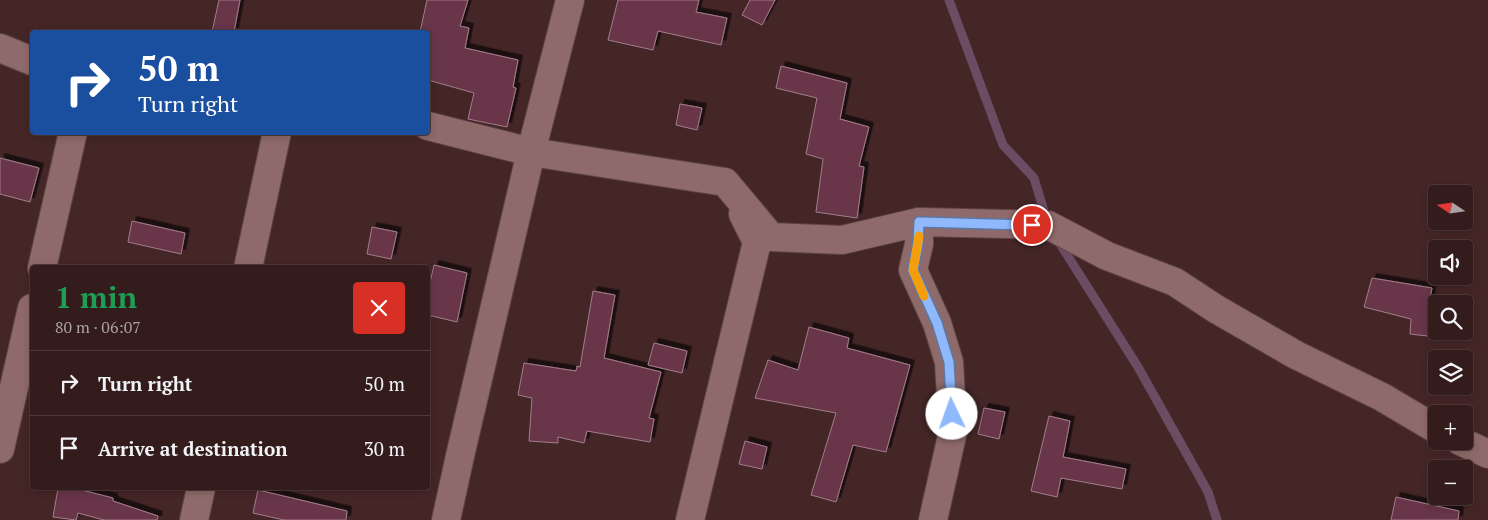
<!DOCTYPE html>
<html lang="en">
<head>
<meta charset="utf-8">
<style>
  body { margin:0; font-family:"PT Serif",serif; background:#3f292a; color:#f1f3f6; height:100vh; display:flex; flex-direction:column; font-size:19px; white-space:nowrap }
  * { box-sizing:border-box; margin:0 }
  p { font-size:16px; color:#a9a1a4 }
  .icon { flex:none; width:28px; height:28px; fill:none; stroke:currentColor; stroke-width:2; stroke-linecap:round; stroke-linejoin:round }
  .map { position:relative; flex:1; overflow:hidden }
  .details { position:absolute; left:30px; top:265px; width:400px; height:225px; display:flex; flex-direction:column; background:#341c1d; border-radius:5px; box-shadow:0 2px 8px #0003,0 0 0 1px #4e3a3b }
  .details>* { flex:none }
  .top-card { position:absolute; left:30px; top:30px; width:400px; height:105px; border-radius:5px; box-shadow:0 2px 8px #0003,0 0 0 1px #4e3a3b; background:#1a4fa0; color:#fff; overflow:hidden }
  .needle { width:32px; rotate:283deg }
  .tools { position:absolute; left:1428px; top:185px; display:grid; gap:10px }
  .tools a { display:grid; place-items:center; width:45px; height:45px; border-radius:5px; background:#341c1d; box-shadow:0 2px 8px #0003,0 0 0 1px #4e3a3b; font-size:25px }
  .pin { position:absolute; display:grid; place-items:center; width:42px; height:42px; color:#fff; margin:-21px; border:2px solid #fff; border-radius:50%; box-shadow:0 1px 5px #0007 }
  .me { position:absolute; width:55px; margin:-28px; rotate:357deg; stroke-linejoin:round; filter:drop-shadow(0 0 4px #0008) }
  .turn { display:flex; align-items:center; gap:18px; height:105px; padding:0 25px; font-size:22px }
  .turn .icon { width:65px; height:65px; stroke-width:2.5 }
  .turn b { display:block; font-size:35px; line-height:42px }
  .round { display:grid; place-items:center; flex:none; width:52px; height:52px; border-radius:5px; background:#3f292a }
  .headline { display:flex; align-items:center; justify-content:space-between; height:85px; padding:0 25px }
  h1 { font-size:30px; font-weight:800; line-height:38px; color:#1e9e55 }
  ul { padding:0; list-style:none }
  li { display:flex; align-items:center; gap:15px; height:65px; padding:0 25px; border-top:1px solid #4e3a3b }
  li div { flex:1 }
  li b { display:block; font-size:19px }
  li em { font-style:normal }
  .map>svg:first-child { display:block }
</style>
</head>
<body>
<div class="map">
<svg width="1488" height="520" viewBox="0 0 1488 520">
  <defs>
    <filter id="shadow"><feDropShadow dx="4.5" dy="-4.5" stdDeviation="0" flood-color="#0009"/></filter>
  </defs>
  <rect width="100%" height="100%" fill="#452627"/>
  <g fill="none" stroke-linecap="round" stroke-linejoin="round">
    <g stroke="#6c4c63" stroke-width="9">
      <polyline points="949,0 1003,145 1034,178 1047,221"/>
      <polyline points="1057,239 1138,367 1208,492 1217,520"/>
    </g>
  </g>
  <g fill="#67354a" stroke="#a27e8b" filter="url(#shadow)">
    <polygon points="219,0 240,0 234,32 212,32"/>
    <polygon points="427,0 468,0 460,26 469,28 465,48 518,60 513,87 516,88 507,127 468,119 474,93 428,80 428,32 420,32"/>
    <polygon points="618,0 699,0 696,12 727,18 721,45 658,31 653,50 608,40"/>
    <polygon points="750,0 775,0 762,25 742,15"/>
    <polygon points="781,66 847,83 840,119 869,127 859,166 864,167 857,218 816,212 823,159 806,154 817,98 776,88"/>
    <polygon points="680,104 702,108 697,130 676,125"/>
    <polygon points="0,158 39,168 30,202 0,194"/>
    <polygon points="132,221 185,233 181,254 128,242"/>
    <polygon points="372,227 397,232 391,259 367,254"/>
    <polygon points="434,265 467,273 457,322 428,315 428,292"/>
    <polygon points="1372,278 1432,288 1428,308 1436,309 1436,337 1410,334 1411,319 1364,307"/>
    <polygon points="593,291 615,295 604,358 661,372 649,418 654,419 650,442 587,431 584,443 558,437 558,443 529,441 532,398 518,395 524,363 576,371 577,366 580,367"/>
    <polygon points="809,327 849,338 847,348 910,365 886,452 853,445 836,502 811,495 836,413 755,398 768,360 798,370"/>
    <polygon points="654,343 687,351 682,373 648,365"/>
    <polygon points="984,408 1005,412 999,439 978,434"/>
    <polygon points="1049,416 1070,421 1063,457 1126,469 1122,489 1061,478 1057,497 1031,491"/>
    <polygon points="745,441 767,447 762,469 739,464"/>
    <polygon points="58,488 74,488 113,498 113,501 158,516 157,520 104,520 78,513 76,520 53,517"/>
    <polygon points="258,490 347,511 346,520 284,520 253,513"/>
    <polygon points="1396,497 1459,511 1458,520 1391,520"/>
  </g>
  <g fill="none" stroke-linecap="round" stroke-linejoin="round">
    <g stroke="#5f4446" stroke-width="30">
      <g id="street">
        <polyline points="0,48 32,61"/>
        <polyline points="428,126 531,152 725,182 771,237 842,240 919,222 1048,225 1107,256 1175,282 1216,309 1296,355 1382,397 1436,429"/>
        <polyline points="919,222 919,244 913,270 937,323 949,362 953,431 933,520"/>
        <polyline points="42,268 73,132"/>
        <polyline points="248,268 277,132"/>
        <polyline points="1460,441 1488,454"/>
        <polyline points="0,449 32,308"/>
        <polyline points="194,520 201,488"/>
        <polyline points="446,520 460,456 531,152 570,0"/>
        <polyline points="690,520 757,242 743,214"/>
      </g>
    </g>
    <use href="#street" stroke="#8f6a6a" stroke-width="28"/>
  </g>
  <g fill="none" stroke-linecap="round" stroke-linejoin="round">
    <g stroke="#5d78a4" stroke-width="12">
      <polyline id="route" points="952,414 949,362 937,323 913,270 918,244 919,222 1032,225"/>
    </g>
    <use href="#route" stroke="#8fb8fd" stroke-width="9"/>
    <polyline stroke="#f59e0b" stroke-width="9" points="919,236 913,270 924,296"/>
  </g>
</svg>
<div class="tools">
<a><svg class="needle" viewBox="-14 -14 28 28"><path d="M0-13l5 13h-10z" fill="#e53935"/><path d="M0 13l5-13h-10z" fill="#a9a1a4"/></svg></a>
<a><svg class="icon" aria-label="sound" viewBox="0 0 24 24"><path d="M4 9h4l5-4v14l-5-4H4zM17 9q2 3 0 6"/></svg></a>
<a><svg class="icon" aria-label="search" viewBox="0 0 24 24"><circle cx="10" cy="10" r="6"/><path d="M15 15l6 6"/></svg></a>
<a><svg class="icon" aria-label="layers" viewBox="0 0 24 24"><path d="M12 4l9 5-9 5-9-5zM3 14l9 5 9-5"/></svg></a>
<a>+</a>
<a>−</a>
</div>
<div class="pin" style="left:1032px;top:225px;background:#d93025"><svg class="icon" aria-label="arrive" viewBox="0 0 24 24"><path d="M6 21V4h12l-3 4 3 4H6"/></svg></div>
<svg class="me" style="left:952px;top:414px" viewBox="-20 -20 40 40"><circle r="19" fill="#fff"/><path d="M0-13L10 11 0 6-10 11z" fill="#8fb8fd"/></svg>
<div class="top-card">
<div class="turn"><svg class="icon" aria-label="right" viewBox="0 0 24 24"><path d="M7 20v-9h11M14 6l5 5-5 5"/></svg><div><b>50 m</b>Turn right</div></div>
</div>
<section class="details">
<div class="headline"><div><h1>1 min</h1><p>80 m · 06:07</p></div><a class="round" style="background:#d93025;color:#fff"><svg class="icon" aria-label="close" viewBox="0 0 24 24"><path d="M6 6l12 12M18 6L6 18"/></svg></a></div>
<ul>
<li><svg class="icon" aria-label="right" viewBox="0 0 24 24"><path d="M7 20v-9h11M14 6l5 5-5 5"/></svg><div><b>Turn right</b></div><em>50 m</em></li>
<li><svg class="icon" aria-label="arrive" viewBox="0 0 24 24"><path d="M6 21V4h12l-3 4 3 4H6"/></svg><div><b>Arrive at destination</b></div><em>30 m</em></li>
</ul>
</section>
</div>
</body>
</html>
